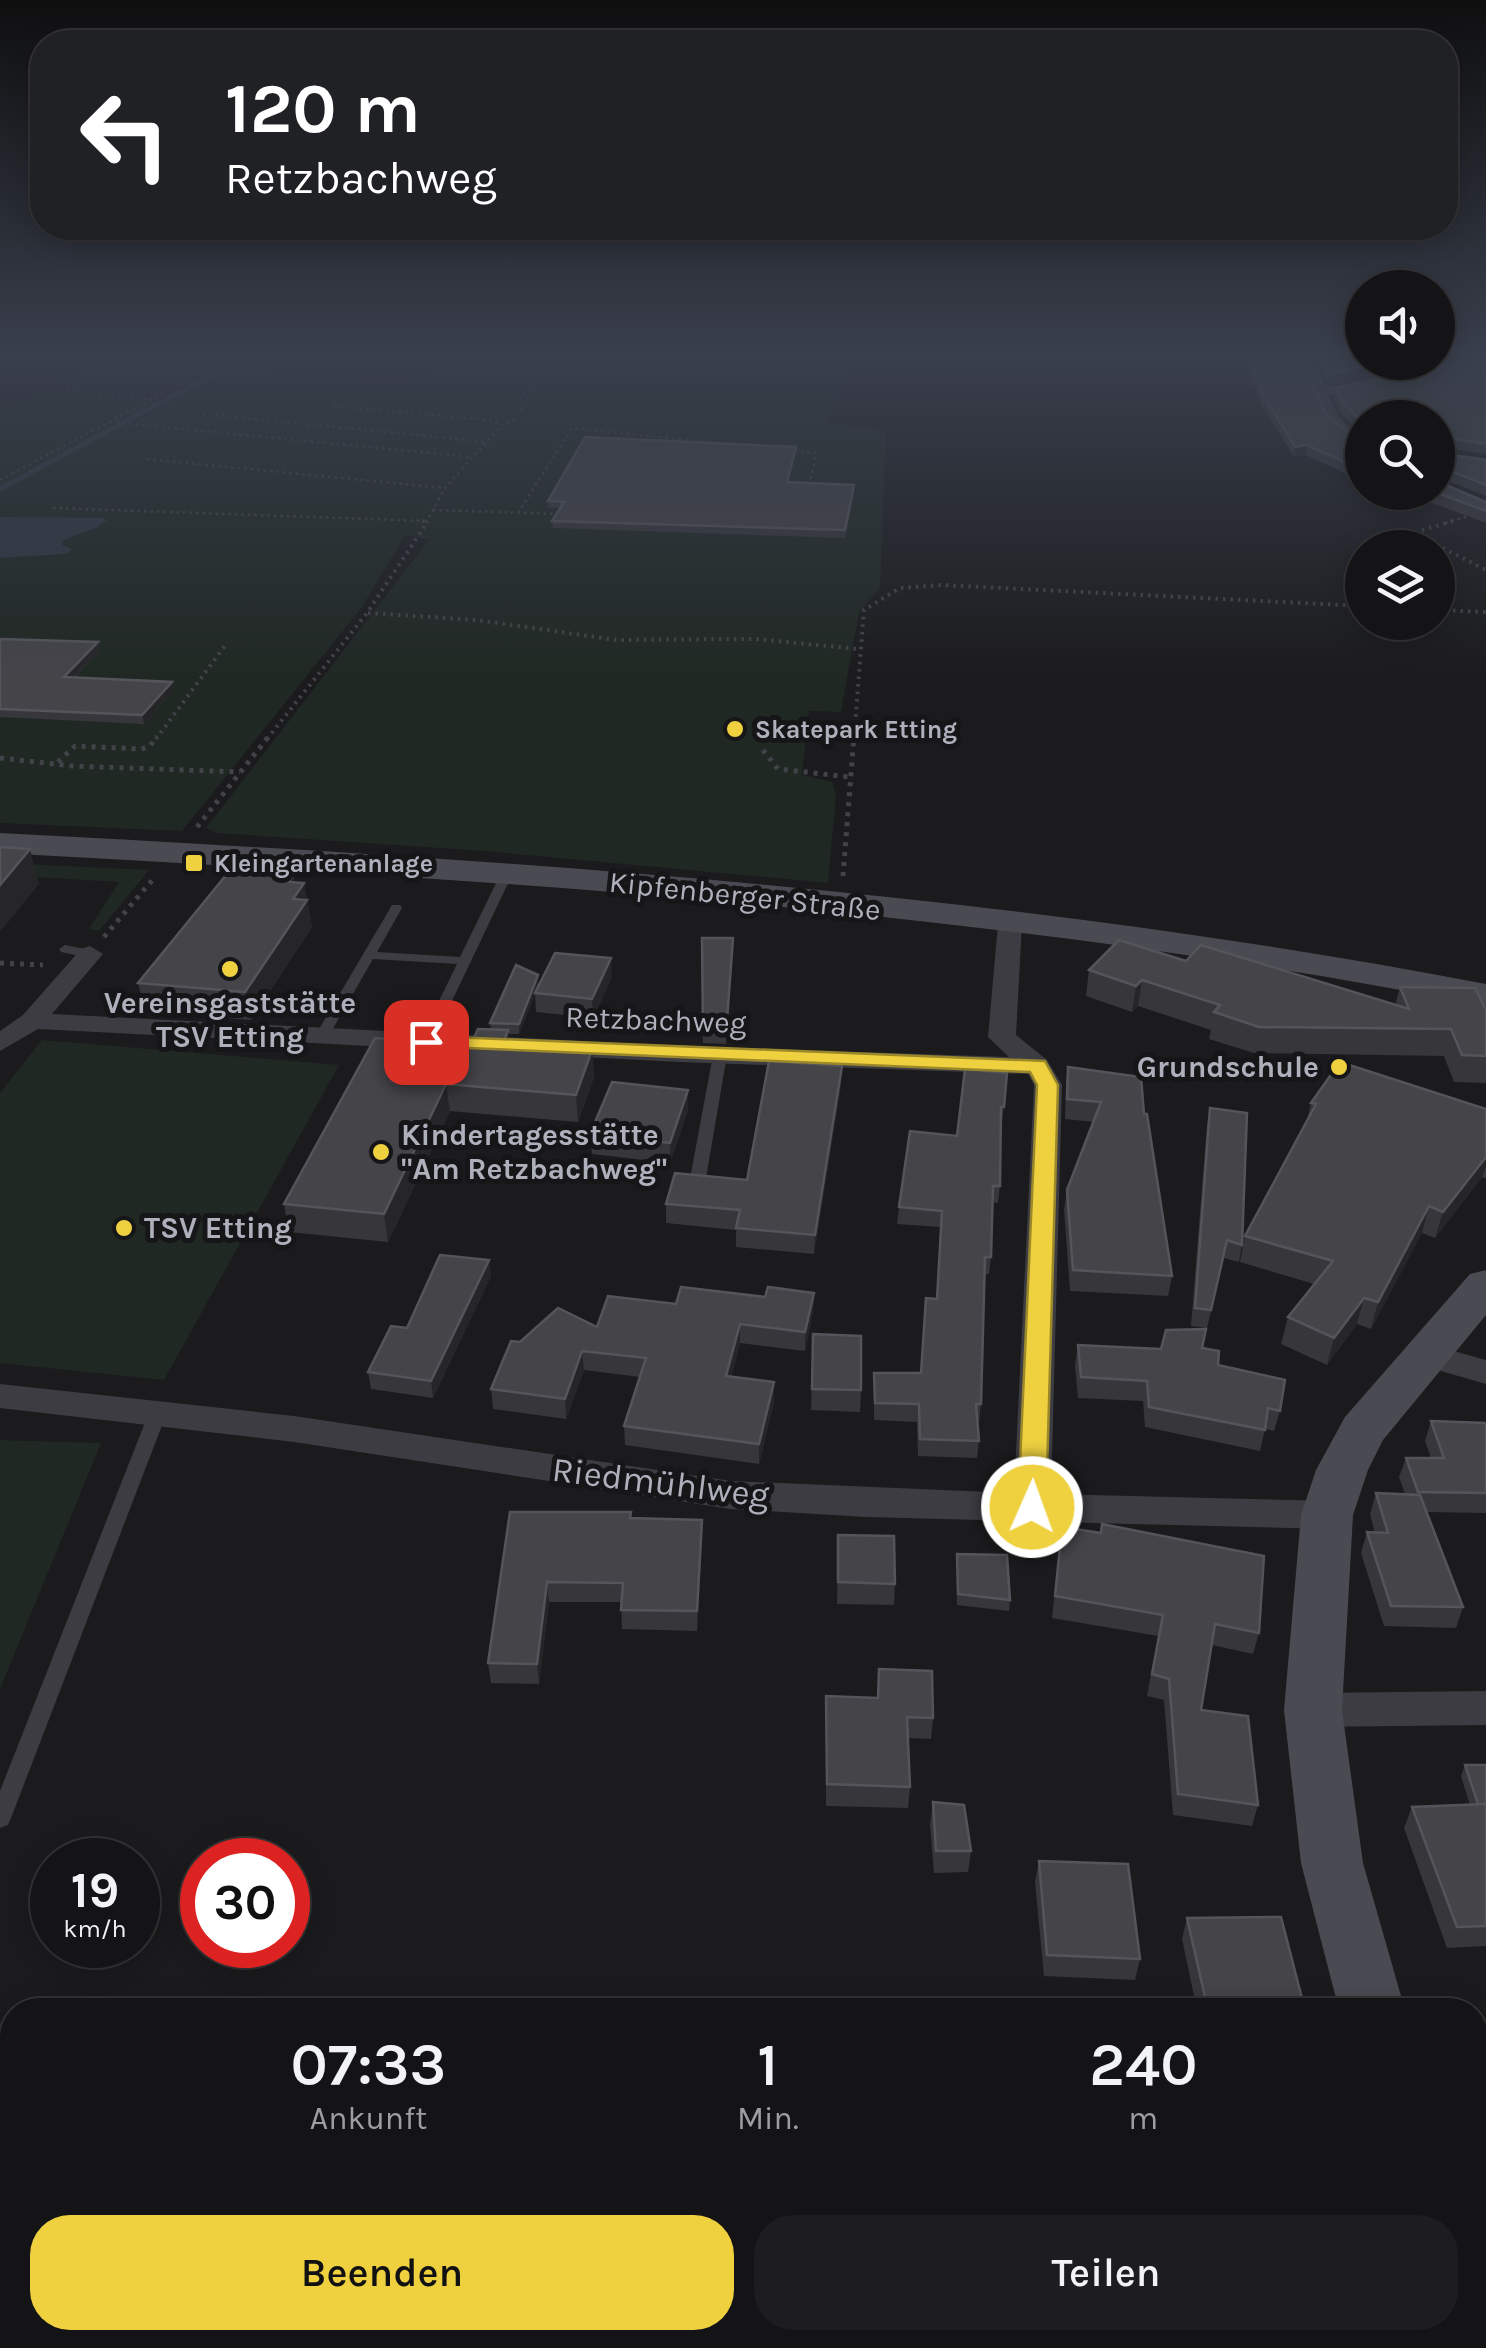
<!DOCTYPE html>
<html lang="de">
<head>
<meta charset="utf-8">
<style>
  body { margin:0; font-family:Karla,sans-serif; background:#1d1d1f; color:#f1f3f6; height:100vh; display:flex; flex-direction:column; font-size:38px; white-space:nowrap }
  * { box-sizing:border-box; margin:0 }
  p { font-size:32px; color:#9d9ea1 }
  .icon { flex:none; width:55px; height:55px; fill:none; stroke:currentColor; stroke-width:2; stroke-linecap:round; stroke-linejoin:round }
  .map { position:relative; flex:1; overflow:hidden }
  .side { position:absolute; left:0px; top:1998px; width:1488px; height:352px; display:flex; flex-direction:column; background:#141416; border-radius:40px 40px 0 0; box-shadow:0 5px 25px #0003,0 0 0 2px #333335 }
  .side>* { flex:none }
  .hud { position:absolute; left:30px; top:30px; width:1428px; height:210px; border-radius:40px; box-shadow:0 5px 25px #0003,0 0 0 2px #333335; background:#202124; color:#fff; overflow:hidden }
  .tools { position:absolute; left:1345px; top:270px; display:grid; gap:20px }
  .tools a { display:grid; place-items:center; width:110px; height:110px; border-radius:50%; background:#141416; box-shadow:0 5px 25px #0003,0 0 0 2px #333335; font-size:50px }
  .speed { position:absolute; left:30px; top:1838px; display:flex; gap:20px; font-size:50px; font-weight:700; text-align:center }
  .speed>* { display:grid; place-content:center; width:130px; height:130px; border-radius:50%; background:#141416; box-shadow:0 5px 25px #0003,0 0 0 2px #333335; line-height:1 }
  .speed small { font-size:25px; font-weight:400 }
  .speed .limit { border:15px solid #d22; background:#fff; color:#111 }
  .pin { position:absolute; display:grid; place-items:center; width:85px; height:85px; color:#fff; margin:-42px; border-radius:20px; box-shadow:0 5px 15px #0006 }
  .me { position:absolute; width:110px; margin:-55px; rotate:2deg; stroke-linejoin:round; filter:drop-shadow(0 0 8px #0008) }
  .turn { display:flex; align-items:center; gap:35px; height:210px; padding:0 30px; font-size:45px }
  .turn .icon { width:130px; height:130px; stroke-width:2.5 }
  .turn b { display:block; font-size:70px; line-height:85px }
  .eta { display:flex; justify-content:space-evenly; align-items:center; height:170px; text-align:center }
  .eta b { font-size:60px; font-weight:600; line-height:70px }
  .cta { display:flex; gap:20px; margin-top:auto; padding:20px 30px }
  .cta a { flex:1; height:115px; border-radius:40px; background:#efd140; color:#111; font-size:40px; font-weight:600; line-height:115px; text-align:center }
  .cta a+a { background:#1d1d1f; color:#f1f3f6 }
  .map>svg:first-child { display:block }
</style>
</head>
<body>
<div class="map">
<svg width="1486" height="2348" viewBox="0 0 1486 2348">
  <rect width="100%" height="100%" fill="#1b1b1d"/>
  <g fill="#202823">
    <polygon points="0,352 235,352 210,366 401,387 436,369 486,368 507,352 855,352 827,424 886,430 880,588 859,612 841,712 809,711 802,775 832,782 836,795 828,883 485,851 218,833 206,828 429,540 405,535 362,607 182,831 0,823 0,558 66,554 71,548 62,546 63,540 96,528 106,520 0,517 0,410 49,389 166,402 211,378"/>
    <polygon points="98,367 186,378 141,397 52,385"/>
    <polygon points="0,863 149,870 99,931 89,929 119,882 0,875"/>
    <polygon points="42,1040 339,1065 164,1380 0,1363 0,1093"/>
    <polygon points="0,1440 101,1443 0,1689"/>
  </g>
  <polygon fill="#303741" points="0,517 102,518 107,520 96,528 63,540 62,545 72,549 66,554 0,558"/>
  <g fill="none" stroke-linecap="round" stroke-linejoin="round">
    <polyline stroke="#303741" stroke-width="5" points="0,489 254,352"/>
    <g stroke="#424349" stroke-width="2.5" stroke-dasharray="2.5 4" stroke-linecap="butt">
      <polyline points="0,353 192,376"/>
      <polyline points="755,364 816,365 825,352"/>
      <polyline points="66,390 151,399"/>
      <polyline points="334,406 489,420 502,425"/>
      <polyline points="203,414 487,442"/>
      <polyline points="110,422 472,457"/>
      <polyline points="788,450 816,453 809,487"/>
      <polyline points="147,459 444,488"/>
      <polyline points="0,480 233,356"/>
      <polyline points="782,482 810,483"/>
      <polyline points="53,508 427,521"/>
      <polyline points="433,510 561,514"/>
      <polyline points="518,513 572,428 736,445"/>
      <polyline points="426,523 445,488 502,425 514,420 528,399 524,393 570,352"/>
      <polyline points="1445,523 1486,511"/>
    </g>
    <g stroke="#424349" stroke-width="4" stroke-dasharray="2.5 5" stroke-linecap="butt">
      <polyline points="422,521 427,521"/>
      <polyline points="1453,521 1413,533 1486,570"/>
      <polyline points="1438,610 1486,612"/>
      <polyline points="368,613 477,620 616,640 756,639 858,649"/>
      <polyline points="156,739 227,643"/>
      <polyline points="267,739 367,613 428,521"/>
      <polyline points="854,739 864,610 900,588 942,585 1362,606"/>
    </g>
    <g stroke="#424349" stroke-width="5" stroke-dasharray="4 6" stroke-linecap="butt">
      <polyline points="763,750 778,769 849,777"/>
      <polyline points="0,758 72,766 240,772"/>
      <polyline points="58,762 75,746 141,749 150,746 157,736"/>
      <polyline points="197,827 269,736"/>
      <polyline points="843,876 854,736"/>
      <polyline points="104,937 154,878"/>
      <polyline points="0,963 43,965"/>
    </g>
    <g fill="#3c3c42" fill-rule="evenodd">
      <polygon points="507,869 513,873 431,1045 426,1046 419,1042 457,964 373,959 327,1039 317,1039 315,1036 392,905 400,905 402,908 377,952 460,957 501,873"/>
      <polygon points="65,945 95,951 96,954 90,958 61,952 59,949"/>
      <polygon points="720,1051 727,1055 705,1184 697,1189 689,1184 713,1055"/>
      <polygon points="157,1409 163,1411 166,1415 11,1818 8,1825 0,1828 0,1791 148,1415 151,1411"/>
    </g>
    <g fill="#3c3c42" fill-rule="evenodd">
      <polygon points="1286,352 1300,352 1317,366 1326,387 1378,378 1378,384 1329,395 1338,416 1362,438 1362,450 1327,421 1306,371"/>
      <polygon points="1438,352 1456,352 1486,363 1486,371"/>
      <polygon points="1010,917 1022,924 1016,1035 1047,1060 1062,1085 1051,1494 1327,1501 1340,1505 1346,1515 1340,1525 1327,1529 866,1517 731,1509 294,1442 0,1408 0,1384 294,1416 731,1481 1014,1493 1034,1085 1028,1074 680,1062 38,1029 0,1051 0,1031 23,1015 81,949 90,946 103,954 52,1014 680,1046 1009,1057 988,1037 998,924"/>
      <polygon points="1425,1343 1486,1360 1486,1384 1413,1363 1408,1355 1413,1347"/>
      <polygon points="1486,1691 1486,1725 1313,1727 1298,1722 1292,1710 1298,1698 1313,1693"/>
    </g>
    <g fill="#4a4a52" fill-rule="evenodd">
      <path d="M0 833C496 859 998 890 1486 984V1006C998 910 496 880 0 853Z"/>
      <polygon points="1486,1270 1486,1315 1383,1440 1368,1470 1353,1515 1342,1710 1363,1863 1405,2010 1339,2010 1301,1863 1284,1710 1301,1515 1316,1470 1345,1417 1470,1274"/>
      <polygon points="1475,2293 1486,2297 1486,2348 1443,2348 1439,2338 1475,2338"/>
    </g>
  </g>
  <g fill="#37373b">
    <polygon points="1242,352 1292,352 1326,414 1362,444 1362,481 1306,455 1294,457 1261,404"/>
    <polygon points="1306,352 1362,352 1328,383 1319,363"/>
    <polygon points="1438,352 1486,352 1486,454 1438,447 1440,453 1486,460 1486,496 1438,477 1439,482 1486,502 1486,523 1408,494 1395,496 1388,492 1438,492 1362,418 1362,433 1341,414 1334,398 1336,388 1474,358 1468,354 1438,361"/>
    <polygon points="796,447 789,482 854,492 845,538 553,528 552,521 560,508 548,508 548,501"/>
    <polygon points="0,639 98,642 100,650 74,678 172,682 173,691 144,724 0,717"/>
    <polygon points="291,862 294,882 304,883 312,927 251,1020 145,1011 138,983"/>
    <polygon points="702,938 733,938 726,1044 703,1043"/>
    <polygon points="1186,961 1395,1005 1400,987 1486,1010 1486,1083 1454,1082 1444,1056 1254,1053 1209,1039 1211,1030 1138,1006 1132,1012 1086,996 1089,970"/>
    <polygon points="612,977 593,1018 536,1012 535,994 519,1034 508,1034 509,1043 592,1050 594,1077 578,1122 450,1111 388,1242 289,1232 284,1204 491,1029 490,1023 539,984"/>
    <polygon points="1068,1067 1144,1114 1172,1276 1168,1296 1070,1291 1064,1210 1067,1190 1094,1122 1065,1119 1066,1086"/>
    <polygon points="1007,1073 1002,1123 1001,1123 1000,1186 998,1203 992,1202 991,1257 989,1274 985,1274 981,1404 979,1422 978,1422 979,1441 977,1458 918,1456 917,1422 874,1420 874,1373 921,1373 937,1299 940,1227 897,1224 899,1207"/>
    <polygon points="841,1085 814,1254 736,1247 736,1230 666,1223 666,1204 747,1180"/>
    <polygon points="688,1090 688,1110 670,1163 592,1154 590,1134"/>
    <polygon points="1311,1103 1486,1109 1486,1179 1482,1177 1435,1238 1422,1233 1371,1329 1357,1324 1327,1365 1281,1344 1288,1317 1314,1284 1240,1262 1245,1236 1307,1121"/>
    <polygon points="1210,1108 1242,1245 1239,1262 1224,1258 1207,1328 1191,1326 1207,1125"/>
    <polygon points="489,1260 491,1276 433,1398 371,1389 368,1372 407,1328"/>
    <polygon points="814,1293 813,1312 805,1351 740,1343 731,1377 774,1402 759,1464 625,1445 624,1426 640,1377 584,1370 566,1419 493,1409 491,1389 520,1342 597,1327 676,1304"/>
    <polygon points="813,1334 861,1390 860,1412 811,1410"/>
    <polygon points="1078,1345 1161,1349 1202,1348 1218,1365 1280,1411 1274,1431 1265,1429 1260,1451 1145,1427 1143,1401 1078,1398 1075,1365"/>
    <polygon points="1431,1421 1486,1423 1486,1513 1426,1512 1463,1607 1456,1628 1384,1626 1361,1553 1367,1532 1375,1533 1370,1514 1376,1493 1405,1494 1399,1477 1406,1458 1431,1458 1425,1441"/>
    <polygon points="510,1512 631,1512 631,1518 702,1520 702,1540 697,1631 622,1629 621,1602 549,1602 539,1684 491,1683 488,1663"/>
    <polygon points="1062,1527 1259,1633 1253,1654 1212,1645 1201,1710 1258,1805 1252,1826 1173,1815 1164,1700 1147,1696 1158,1636 1052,1618"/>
    <polygon points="838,1535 895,1584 894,1605 837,1604"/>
    <polygon points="957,1554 1010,1600 1009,1611 957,1605"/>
    <polygon points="879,1669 933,1718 931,1739 908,1738 910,1787 908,1808 826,1806 826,1696 877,1697"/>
    <polygon points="1465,1765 1486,1765 1486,1946 1447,1948 1404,1828 1412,1807 1470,1805 1461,1776"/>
    <polygon points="933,1802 971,1851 968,1872 934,1873 930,1824"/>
    <polygon points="1039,1861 1140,1959 1135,1980 1044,1976 1035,1882"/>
    <polygon points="1187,1918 1305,2010 1197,2010 1182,1939"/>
    <polygon points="1181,2338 1309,2338 1311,2348 1182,2348"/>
  </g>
  <g fill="#262629">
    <polygon points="1438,352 1469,352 1468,354 1438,361"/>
    <polygon points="1386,362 1428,362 1328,383 1330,374"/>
    <polygon points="1307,445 1306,455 1294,457 1295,447"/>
    <polygon points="98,642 100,650 66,685 64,677"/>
    <polygon points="172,682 173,691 144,724 142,715"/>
    <polygon points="30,849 39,884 0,932 0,885"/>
    <polygon points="291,862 296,894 304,883 312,927 251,1020 245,992 282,874"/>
    <polygon points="611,958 612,977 593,1018 592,999"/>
    <polygon points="538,975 539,984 519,1034 519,1024"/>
    <polygon points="1142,980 1138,1006 1132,1012 1136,986"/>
    <polygon points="592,1050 594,1077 578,1122 576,1095"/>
    <polygon points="842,1066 841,1085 814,1254 815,1235"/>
    <polygon points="446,1084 450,1111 388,1242 384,1214"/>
    <polygon points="688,1090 688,1110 670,1163 670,1143"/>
    <polygon points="1486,1157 1486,1166 1482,1177 1435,1238 1443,1212"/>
    <polygon points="1429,1206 1422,1233 1371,1329 1378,1302"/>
    <polygon points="489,1260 491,1276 433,1398 431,1381"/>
    <polygon points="814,1293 813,1312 805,1351 805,1332"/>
    <polygon points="1364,1298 1357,1324 1327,1365 1334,1338"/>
    <polygon points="740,1324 740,1343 726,1396 726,1376"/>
    <polygon points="582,1351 584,1370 566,1419 565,1399"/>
    <polygon points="774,1382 774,1402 759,1464 759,1444"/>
    <polygon points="702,1520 702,1540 697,1631 697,1611"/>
    <polygon points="547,1582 549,1602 539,1684 537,1664"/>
  </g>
  <g fill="#444449" stroke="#54555b" stroke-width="2.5">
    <polygon points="1247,352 1292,352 1304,364 1326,414 1362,444 1362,470 1307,445 1295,447 1263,395"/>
    <polygon points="1318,352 1362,352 1362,362 1386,362 1330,374 1321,354"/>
    <polygon points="1482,352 1486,352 1486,444 1441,437 1438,439 1438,418 1362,418 1362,422 1343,404 1336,388 1479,357"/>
    <polygon points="585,437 796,447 787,482 854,485 845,530 552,521 564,502 548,501"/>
    <polygon points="1438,444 1440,453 1486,460 1486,485 1438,466"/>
    <polygon points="1438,468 1439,482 1486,502 1486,511 1435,492 1438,492"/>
    <polygon points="0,639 98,642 64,677 172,682 142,715 0,709"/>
    <polygon points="0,847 30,849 0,885"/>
    <polygon points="240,858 291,862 282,874 293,875 289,882 304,883 293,899 307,900 245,992 138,983"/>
    <polygon points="702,938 733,938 726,1034 703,1033"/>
    <polygon points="1119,940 1186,961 1201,945 1409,1009 1400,987 1475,988 1486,1010 1486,1056 1462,1055 1451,1029 1259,1027 1214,1012 1220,1005 1142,980 1136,986 1089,970"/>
    <polygon points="555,953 611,958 592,999 535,993"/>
    <polygon points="516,965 538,975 519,1024 490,1023"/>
    <polygon points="478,1029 508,1030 503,1043 592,1050 576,1095 446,1084 384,1214 284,1204 375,1038 470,1046"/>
    <polygon points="769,1061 842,1066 815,1235 736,1228 740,1210 666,1204 675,1173 747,1180"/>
    <polygon points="1340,1062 1486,1109 1486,1157 1443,1212 1429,1206 1378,1302 1364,1298 1334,1338 1288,1317 1333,1261 1245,1236 1316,1104 1311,1103"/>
    <polygon points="1068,1067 1141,1077 1144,1114 1147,1114 1172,1276 1073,1270 1067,1190 1101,1102 1067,1099"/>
    <polygon points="965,1069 1007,1073 1004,1107 1001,1107 1000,1186 993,1186 991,1257 985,1257 981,1404 976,1404 979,1441 920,1439 919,1404 875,1403 874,1373 921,1373 926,1298 937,1299 942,1211 899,1207 910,1131 957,1136"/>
    <polygon points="612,1082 688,1090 670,1143 590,1134"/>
    <polygon points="1210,1108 1247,1113 1242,1245 1227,1240 1211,1310 1195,1308"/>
    <polygon points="440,1255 489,1260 431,1381 368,1372 391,1326 407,1328"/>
    <polygon points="681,1287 765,1297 768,1287 814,1293 805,1332 740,1324 726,1376 774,1382 759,1444 624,1426 646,1358 582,1351 565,1399 491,1389 511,1341 520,1342 558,1308 597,1327 608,1296 676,1304"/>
    <polygon points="1206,1329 1202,1348 1219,1351 1218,1365 1285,1380 1280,1411 1268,1408 1265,1430 1149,1407 1147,1381 1081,1377 1078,1345 1161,1349 1166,1330"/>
    <polygon points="813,1334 861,1336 861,1390 812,1389"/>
    <polygon points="1431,1421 1486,1423 1486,1493 1418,1492 1406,1458 1444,1458"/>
    <polygon points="1376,1493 1420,1495 1463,1607 1391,1606 1367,1532 1388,1533"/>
    <polygon points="510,1512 631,1512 630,1518 702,1520 697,1611 621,1610 623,1583 547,1582 537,1664 488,1663"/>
    <polygon points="1102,1524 1264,1556 1259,1633 1215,1624 1201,1710 1248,1716 1258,1805 1178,1794 1169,1679 1152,1674 1163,1615 1055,1596 1062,1527 1101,1533"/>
    <polygon points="838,1535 894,1536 895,1584 838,1582"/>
    <polygon points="957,1554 1007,1555 1010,1600 958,1594"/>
    <polygon points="879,1669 932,1671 933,1718 907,1717 910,1787 827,1784 826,1696 878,1698"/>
    <polygon points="1465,1765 1486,1765 1486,1804 1478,1804"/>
    <polygon points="933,1802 964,1805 971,1851 936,1851"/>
    <polygon points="1486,1804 1486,1926 1457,1927 1412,1807"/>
    <polygon points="1039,1861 1128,1864 1140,1959 1047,1955"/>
    <polygon points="1281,1917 1305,2010 1208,2010 1187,1918"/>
    <polygon points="1190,2338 1309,2338 1311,2348 1192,2348"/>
  </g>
  <linearGradient id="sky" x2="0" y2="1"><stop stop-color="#0f0f10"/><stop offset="0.52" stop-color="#393f4c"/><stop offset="1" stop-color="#393f4c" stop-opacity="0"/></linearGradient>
  <rect width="1486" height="681" fill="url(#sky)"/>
  <polygon fill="#efd140" stroke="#9b882a" stroke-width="2.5" points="426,1036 1045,1061 1058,1085 1046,1507 1042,1514 1032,1518 1022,1514 1018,1507 1037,1085 1030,1072 419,1046 416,1042 419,1037"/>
  <g fill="#efd140" stroke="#161618" stroke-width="4">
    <circle cx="735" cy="729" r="10"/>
    <rect x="184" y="853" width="20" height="20" rx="5"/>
    <circle cx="230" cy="969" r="10"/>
    <circle cx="1339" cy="1067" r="10"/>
    <circle cx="381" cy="1152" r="10"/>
    <circle cx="124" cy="1228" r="10"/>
  </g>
  <g text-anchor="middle" stroke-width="10" stroke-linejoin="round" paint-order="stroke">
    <g font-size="25" font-weight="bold" fill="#aeb0bc" stroke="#161618" text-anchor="start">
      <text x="755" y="738">Skatepark Etting</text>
      <text x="214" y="872">Kleingartenanlage</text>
    </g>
    <g font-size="30" fill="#aeb0bc" stroke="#161618">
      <text transform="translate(745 896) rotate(6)" y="10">Kipfenberger Straße</text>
      <text transform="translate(656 1020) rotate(2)" y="10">Retzbachweg</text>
    </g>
    <g font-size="30" font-weight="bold" fill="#aeb0bc" stroke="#161618" text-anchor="start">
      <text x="230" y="1013" text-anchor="middle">Vereinsgaststätte<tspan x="230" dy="34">TSV Etting</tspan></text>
      <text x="1319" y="1077" text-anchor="end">Grundschule</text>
      <text x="401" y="1145">Kindertagesstätte<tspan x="401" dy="34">"Am Retzbachweg"</tspan></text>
      <text x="144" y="1238">TSV Etting</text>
    </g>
    <g font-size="35" fill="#aeb0bc" stroke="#161618">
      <text transform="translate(661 1482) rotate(7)" y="12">Riedmühlweg</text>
    </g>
  </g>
</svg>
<div class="tools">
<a><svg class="icon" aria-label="sound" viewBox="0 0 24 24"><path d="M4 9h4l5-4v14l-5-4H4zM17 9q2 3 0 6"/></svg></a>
<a><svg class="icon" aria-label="search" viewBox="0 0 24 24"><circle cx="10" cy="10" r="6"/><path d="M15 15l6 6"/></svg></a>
<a><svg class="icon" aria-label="layers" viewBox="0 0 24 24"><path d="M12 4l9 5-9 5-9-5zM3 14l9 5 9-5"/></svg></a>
</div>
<div class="speed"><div>19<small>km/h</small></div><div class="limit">30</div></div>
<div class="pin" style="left:426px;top:1042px;background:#d93025"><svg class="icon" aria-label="arrive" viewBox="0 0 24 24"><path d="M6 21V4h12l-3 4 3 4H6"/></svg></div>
<svg class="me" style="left:1032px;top:1507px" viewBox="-20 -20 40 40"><circle r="17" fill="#efd140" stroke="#fff" stroke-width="3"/><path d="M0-11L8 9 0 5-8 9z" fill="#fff"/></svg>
<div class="hud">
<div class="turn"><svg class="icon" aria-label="left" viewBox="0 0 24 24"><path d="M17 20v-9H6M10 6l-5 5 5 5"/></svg><div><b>120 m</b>Retzbachweg</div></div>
</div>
<section class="side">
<div class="eta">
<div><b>07:33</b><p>Ankunft</p></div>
<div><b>1</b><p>Min.</p></div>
<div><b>240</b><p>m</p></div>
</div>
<div class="cta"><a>Beenden</a><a>Teilen</a></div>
</section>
</div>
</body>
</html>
